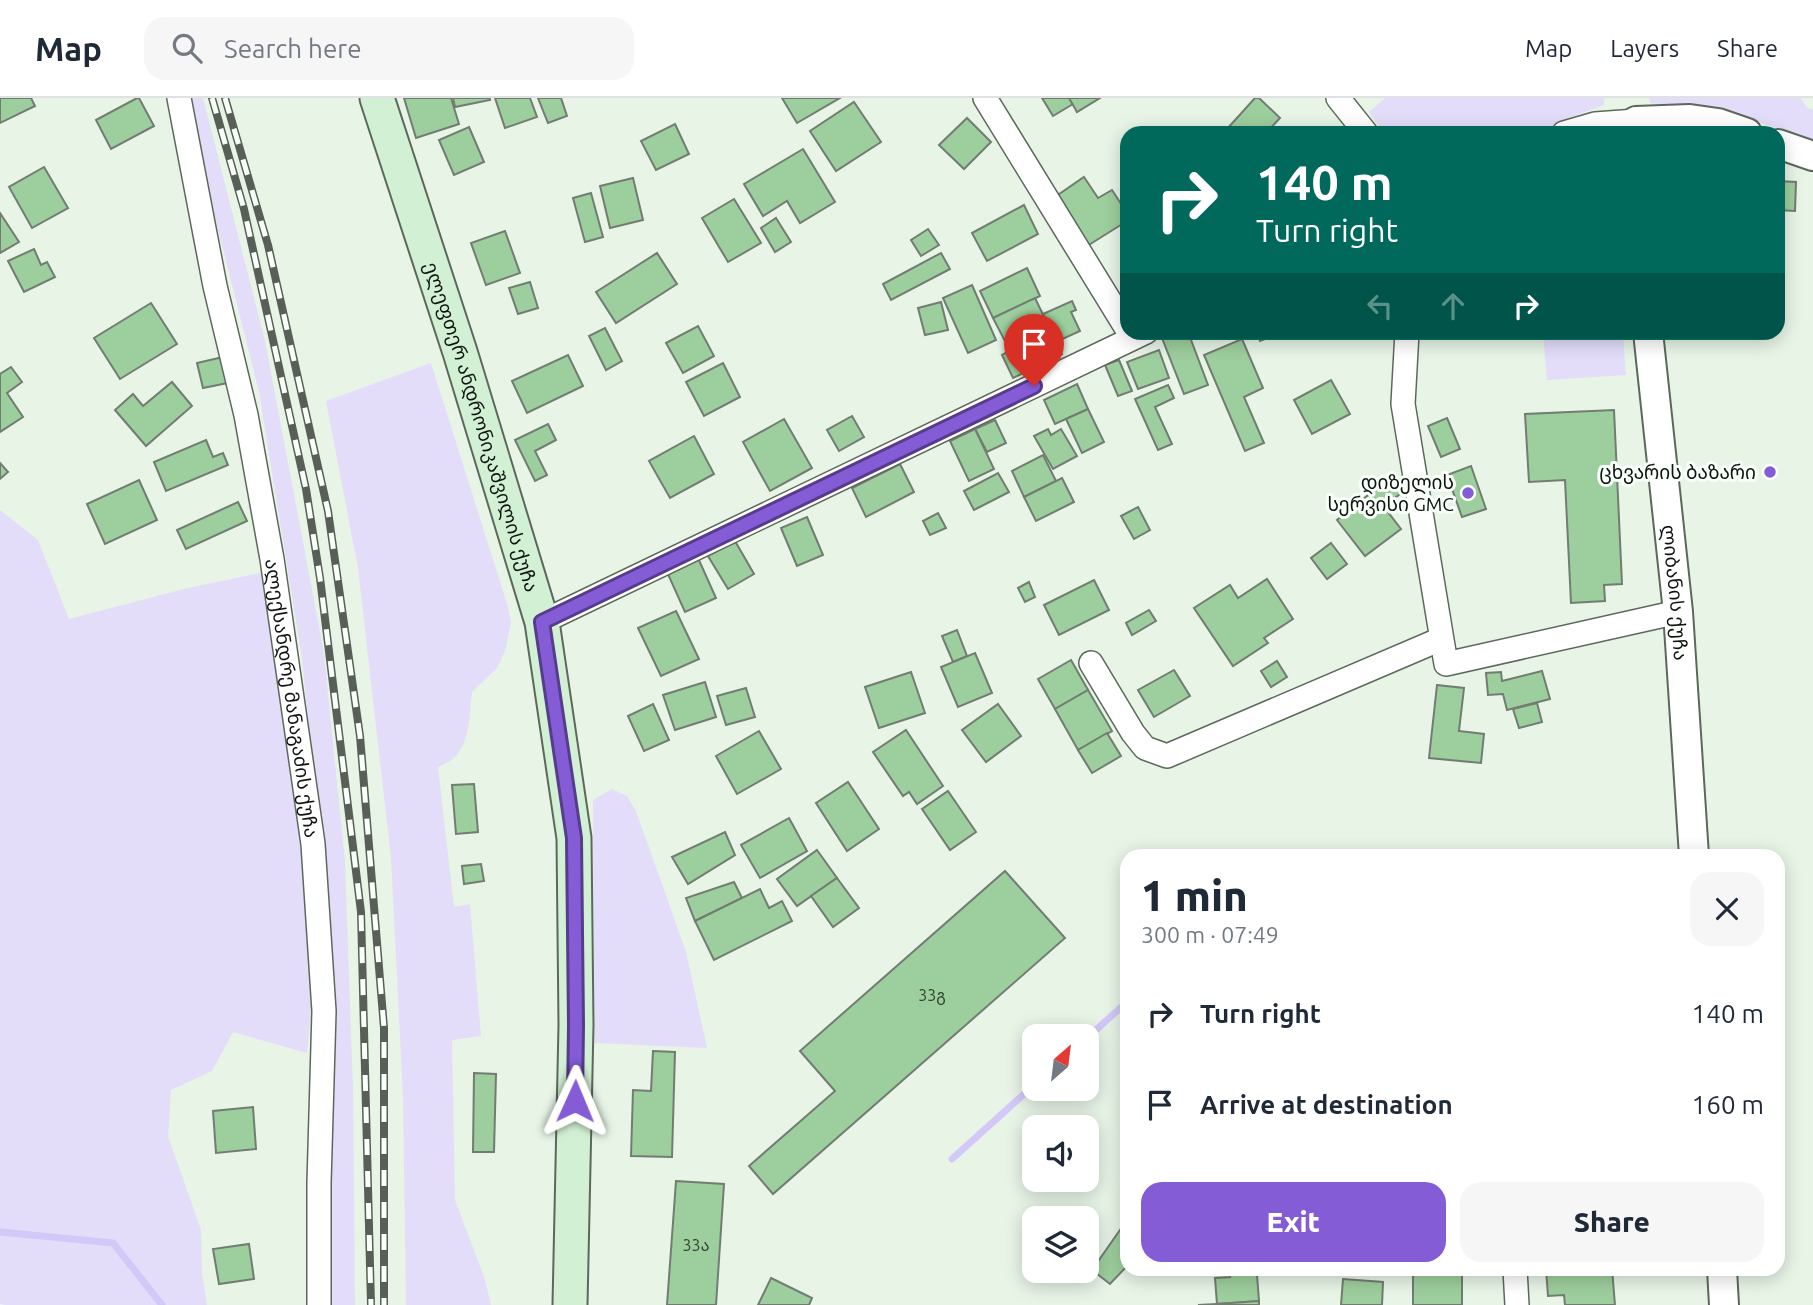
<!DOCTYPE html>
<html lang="en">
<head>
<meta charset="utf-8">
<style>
  body { margin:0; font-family:Ubuntu,"Noto Sans Georgian",sans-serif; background:#f6f6f7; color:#1f2937; height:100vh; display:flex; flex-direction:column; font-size:26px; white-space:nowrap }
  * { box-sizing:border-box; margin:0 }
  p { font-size:23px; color:#747a83 }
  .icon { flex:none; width:38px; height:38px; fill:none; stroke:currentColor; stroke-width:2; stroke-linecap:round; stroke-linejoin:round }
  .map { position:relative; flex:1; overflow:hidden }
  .details { position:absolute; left:1120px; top:751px; width:665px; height:427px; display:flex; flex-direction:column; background:#fff; border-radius:21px; box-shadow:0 4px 18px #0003 }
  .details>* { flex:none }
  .top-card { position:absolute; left:1120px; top:28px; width:665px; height:214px; border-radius:21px; box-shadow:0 4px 18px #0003; background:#00695c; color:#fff; overflow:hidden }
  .needle { width:46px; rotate:28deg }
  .fabs { position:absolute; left:1022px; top:926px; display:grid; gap:14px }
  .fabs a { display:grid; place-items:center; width:77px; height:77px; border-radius:14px; background:#fff; box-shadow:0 4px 18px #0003; font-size:35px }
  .pin { position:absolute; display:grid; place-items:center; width:60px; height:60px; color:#fff; margin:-72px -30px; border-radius:50% 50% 50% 0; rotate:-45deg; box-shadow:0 0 7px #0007 }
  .pin .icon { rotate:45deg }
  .me { position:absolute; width:77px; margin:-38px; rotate:1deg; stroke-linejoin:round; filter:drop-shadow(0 0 5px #0008) }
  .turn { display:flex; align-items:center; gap:24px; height:147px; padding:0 21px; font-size:32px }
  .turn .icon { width:91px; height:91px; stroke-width:2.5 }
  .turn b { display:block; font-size:49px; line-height:60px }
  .lanes { display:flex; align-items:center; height:66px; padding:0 21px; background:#0003; justify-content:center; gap:35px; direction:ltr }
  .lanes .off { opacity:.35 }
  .round { display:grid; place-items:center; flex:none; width:74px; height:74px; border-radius:21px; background:#f6f6f7 }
  .headline { display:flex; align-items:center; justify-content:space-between; height:119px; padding:0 21px }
  h1 { font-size:42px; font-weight:800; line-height:52px }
  .action { display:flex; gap:14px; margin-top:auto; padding:14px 21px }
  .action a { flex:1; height:80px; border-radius:21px; background:#845cd6; color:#fff; font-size:28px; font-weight:800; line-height:80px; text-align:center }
  .action a+a { background:#f6f6f7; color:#1f2937 }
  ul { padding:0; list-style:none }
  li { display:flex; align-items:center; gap:21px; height:91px; padding:0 21px }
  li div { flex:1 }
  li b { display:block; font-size:26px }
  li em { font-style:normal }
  header { display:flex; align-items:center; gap:42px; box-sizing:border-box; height:98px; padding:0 35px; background:#fff; border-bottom:2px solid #e0e1e3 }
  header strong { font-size:33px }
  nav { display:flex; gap:38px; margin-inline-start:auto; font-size:24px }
  .search { width:490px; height:63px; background:#f6f6f7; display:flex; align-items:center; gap:18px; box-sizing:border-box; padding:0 24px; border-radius:21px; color:#747a83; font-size:26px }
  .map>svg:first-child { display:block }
</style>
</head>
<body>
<header>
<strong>Map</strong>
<div class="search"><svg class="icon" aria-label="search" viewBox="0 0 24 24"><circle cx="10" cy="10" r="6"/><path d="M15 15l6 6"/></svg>Search here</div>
<nav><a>Map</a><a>Layers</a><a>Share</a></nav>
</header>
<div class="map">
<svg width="1813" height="1207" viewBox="0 0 1813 1207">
  <rect width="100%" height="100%" fill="#e7f4e6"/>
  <g fill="#e3ddfa">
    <polygon points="185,0 203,0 265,243 324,555 345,764 353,994 355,1207 328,1207 333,971 328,819 302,560 259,294"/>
    <polygon points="1385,0 1604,0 1604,7 1566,21 1539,35 1384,35 1369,14"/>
    <polygon points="1649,0 1801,0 1807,10 1813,12 1813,41 1739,18 1700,10 1650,5"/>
    <polygon points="1543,235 1623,235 1626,277 1547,282"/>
    <path d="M431 265 508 509 511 525 505 553 497 570 472 594C469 616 471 644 453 661 449 664 443 667 438 669L454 809 470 806 481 938 452 942 455 1102 484 1179 491 1207H406L403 997 391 760 358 470 326 303Z"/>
    <polygon points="0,412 38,442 69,521 184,491 269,473 290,646 303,775 311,910 307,955 233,934 212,973 171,992 168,1038 201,1132 202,1176 207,1207 5,1207 0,1206"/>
    <polygon points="612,691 627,698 636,713 686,854 707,950 594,945 593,702"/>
  </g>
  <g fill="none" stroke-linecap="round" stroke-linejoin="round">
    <g stroke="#d3c8f8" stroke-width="7">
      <polyline points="1087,940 1127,904"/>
      <polyline points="952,1061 1034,987"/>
      <polyline points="0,1134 113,1145 162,1207"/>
    </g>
  </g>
  <g fill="#9dce9d" stroke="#727d72" stroke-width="2">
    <polygon points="0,0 31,0 35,8 0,25"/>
    <polygon points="137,0 139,0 154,28 111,51 96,22"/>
    <polygon points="404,0 451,0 459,26 416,40"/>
    <polygon points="453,0 490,0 490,2 455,9"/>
    <polygon points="495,0 530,0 537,19 505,30"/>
    <polygon points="538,0 561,0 567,18 548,25"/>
    <polygon points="782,0 840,0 797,25"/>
    <polygon points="1042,0 1069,0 1073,6 1053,18"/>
    <polygon points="1069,0 1100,0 1077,14"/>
    <polygon points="1255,0 1259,0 1280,20 1266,35 1232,35 1227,31"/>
    <polygon points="854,4 881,44 836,73 810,33"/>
    <polygon points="967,20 991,44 964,71 939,47"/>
    <polygon points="675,26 689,56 656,72 641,43"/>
    <polygon points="469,29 484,64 454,77 439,42"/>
    <polygon points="803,51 835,104 800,125 787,103 763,118 744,86"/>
    <polygon points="44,69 68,110 32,130 9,89"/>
    <polygon points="1084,79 1098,100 1112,92 1127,115 1127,123 1084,150 1052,101"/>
    <polygon points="633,80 643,122 610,130 600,88"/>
    <polygon points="1778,83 1796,84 1795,113 1778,112"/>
    <polygon points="591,95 603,139 585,144 573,100"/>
    <polygon points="734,101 761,145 728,164 702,120"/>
    <polygon points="1024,107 1038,136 987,163 972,135"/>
    <polygon points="0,115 19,144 0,155"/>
    <polygon points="776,120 791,144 775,154 761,130"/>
    <polygon points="928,131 939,147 921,158 911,142"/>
    <polygon points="505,133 520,175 486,187 471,145"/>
    <polygon points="34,151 41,167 47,164 55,179 24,194 8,163"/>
    <polygon points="657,155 677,186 616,225 596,194"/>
    <polygon points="941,155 950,171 891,202 883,186"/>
    <polygon points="1027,170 1040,198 993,220 980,193"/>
    <polygon points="530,184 538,210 518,216 509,190"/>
    <polygon points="972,187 996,242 968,255 943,200"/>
    <polygon points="1035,200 1048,227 1007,247 993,220"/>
    <polygon points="1072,203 1076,212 1071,214 1080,233 1056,244 1043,216"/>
    <polygon points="941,204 948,232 925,237 918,210"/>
    <polygon points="151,205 177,246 120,281 94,240"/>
    <polygon points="1048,227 1062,256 1013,280 1002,257 1009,253 1007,247"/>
    <polygon points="698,228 714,258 683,275 666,245"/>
    <polygon points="605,230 622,263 606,272 589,238"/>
    <polygon points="1176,234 1188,234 1208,287 1184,296 1162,240"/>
    <polygon points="1257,234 1284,234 1260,243"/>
    <polygon points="1242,241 1263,290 1244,299 1264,345 1245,353 1204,257"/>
    <polygon points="1159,252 1169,280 1138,291 1127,264"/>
    <polygon points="568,257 583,288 527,315 512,283"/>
    <polygon points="223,259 228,285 203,290 197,265"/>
    <polygon points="1119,262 1132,293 1118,298 1105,267"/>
    <polygon points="723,265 740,299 704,318 686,284"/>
    <polygon points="11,269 22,284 7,295 23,319 0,334 0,276"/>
    <polygon points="1331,282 1350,316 1312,336 1294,302"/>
    <polygon points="172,284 192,308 146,348 115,312 133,296 143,308"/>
    <polygon points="1077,286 1088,311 1055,326 1044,302"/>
    <polygon points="1168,287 1174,300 1155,309 1172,346 1158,352 1135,301"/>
    <polygon points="1088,311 1104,344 1082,355 1066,321"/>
    <polygon points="1614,312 1622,486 1604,487 1605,503 1571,505 1565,382 1529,384 1525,316"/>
    <polygon points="852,318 864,339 839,353 827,332"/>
    <polygon points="1447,320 1460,351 1441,359 1428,328"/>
    <polygon points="784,321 812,370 770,393 743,344"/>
    <polygon points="995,322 1006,345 987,354 975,331"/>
    <polygon points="548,326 556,342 535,353 547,377 535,383 515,342"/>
    <polygon points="975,331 994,371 969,383 950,343"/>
    <polygon points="1048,331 1051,337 1061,331 1077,358 1053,371 1034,338"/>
    <polygon points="694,338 714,376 670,400 649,363"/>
    <polygon points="206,342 213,359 223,355 228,367 166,393 154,364"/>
    <polygon points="1043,357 1056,383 1024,399 1012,373"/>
    <polygon points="0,365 8,374 0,381"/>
    <polygon points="900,366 914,394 866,419 852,390"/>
    <polygon points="1471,368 1486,411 1462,419 1447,377"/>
    <polygon points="998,375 1009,394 974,412 964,393"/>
    <polygon points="1394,376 1406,391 1384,409 1401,431 1365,458 1337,422"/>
    <polygon points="1062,380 1074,404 1036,423 1024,399"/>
    <polygon points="139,382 157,422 105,446 87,406"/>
    <polygon points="238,404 247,423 186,451 177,432"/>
    <polygon points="1138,409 1150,432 1134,441 1121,418"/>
    <polygon points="938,415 946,430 930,437 923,423"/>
    <polygon points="807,419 823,457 797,468 781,430"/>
    <polygon points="735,443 754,476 728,491 708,458"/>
    <polygon points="1331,445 1347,466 1327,481 1311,460"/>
    <polygon points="698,460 716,500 685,514 667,474"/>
    <polygon points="1267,481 1293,521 1264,540 1268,545 1233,568 1194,510 1230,487 1238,500"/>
    <polygon points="1094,482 1109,512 1059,537 1044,507"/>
    <polygon points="1029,484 1035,499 1025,504 1018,490"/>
    <polygon points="1149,512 1156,523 1132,537 1126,525"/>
    <polygon points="676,513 699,561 661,578 638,530"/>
    <polygon points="957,532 967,558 953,564 942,538"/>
    <polygon points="975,555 992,595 958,609 941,569"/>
    <polygon points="1071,562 1088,592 1055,611 1038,581"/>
    <polygon points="1277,563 1287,579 1271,589 1261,573"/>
    <polygon points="1174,572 1190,598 1154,619 1138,592"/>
    <polygon points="1542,573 1550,601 1507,612 1503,596 1488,597 1486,575 1501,574 1502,583"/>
    <polygon points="911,574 925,615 879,630 865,589"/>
    <polygon points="705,584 716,619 675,632 663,597"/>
    <polygon points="1437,587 1464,590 1459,633 1484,636 1481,665 1429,660"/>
    <polygon points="746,590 755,619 726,627 717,598"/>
    <polygon points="1088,592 1112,633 1078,652 1055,611"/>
    <polygon points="1537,605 1542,624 1519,630 1513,611"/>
    <polygon points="653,606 669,642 644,653 628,618"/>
    <polygon points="998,606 1021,638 986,664 962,632"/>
    <polygon points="906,632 943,688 917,706 909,694 903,698 873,654"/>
    <polygon points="759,633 781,671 737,696 716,658"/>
    <polygon points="1107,635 1121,658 1092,675 1078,652"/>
    <polygon points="848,684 879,731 847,753 816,705"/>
    <polygon points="474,686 478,734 456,736 452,687"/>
    <polygon points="948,693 976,734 950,752 922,711"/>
    <polygon points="789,720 807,753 760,780 741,747"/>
    <polygon points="725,734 735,757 688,786 672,759"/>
    <polygon points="817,752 837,780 797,808 777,781"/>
    <polygon points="481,766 484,783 464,786 462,768"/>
    <polygon points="1005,773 1065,840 773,1096 749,1068 835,993 800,953"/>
    <polygon points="837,780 859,810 833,829 811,798"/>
    <polygon points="734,784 742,800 695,823 686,800"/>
    <polygon points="760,791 769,810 782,803 792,823 714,862 695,823"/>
    <polygon points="653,953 675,954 672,1059 631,1058 633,992 651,993"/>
    <polygon points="474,975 496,976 494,1054 473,1054"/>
    <polygon points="253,1009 256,1051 216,1055 213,1013"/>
    <polygon points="676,1083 724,1086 716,1207 667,1207"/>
    <polygon points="1127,1122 1127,1168 1110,1186 1092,1172"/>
    <polygon points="249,1146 254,1181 219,1186 213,1151"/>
    <polygon points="1227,1171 1254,1171 1257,1177 1259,1203 1217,1206 1215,1180 1230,1179"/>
    <rect x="1413" y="1171" width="49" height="36"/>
    <polygon points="1546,1171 1612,1171 1615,1207 1565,1207 1564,1197 1548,1198"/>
    <polygon points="771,1180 812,1200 809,1207 758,1207"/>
    <polygon points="1343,1181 1383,1184 1382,1207 1341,1207"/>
    <polygon points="1259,1203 1259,1207 1198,1207 1217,1206"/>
  </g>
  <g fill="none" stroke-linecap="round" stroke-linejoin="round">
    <g stroke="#5d685d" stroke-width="26">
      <g id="minor">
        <path id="s1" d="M179 0 215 188 246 317 272 461 313 746 324 913 319 1085V1207"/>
        <polyline points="985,0 1127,231"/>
        <polyline points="1338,0 1366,35"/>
        <polyline points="1564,35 1595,26 1636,23"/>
        <polyline points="1407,234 1403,306 1446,566 1678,514"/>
        <polyline points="542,524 1146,234"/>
        <polyline points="1091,565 1133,635 1145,650 1167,658 1441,541"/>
        <polyline points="1515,1171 1517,1207"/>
      </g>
    </g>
    <g stroke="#5d685d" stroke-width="32">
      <g id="tertiary">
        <polyline points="1636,23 1690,21 1718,25 1747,35"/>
        <polyline points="1778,46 1813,58"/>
        <path id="s2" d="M1648 234 1678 514 1694 758"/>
        <polyline points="1722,1171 1724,1207"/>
      </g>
    </g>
    <g stroke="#5d685d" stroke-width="37">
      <g id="secondary">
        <path id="s3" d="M377 0 460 254 542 524 574 740 576 927 570 1207"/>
      </g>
    </g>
    <use href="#minor" stroke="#fff" stroke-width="23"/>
    <use href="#tertiary" stroke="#fff" stroke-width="28"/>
    <use href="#secondary" stroke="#d2f1d4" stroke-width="33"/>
    <g stroke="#585f57" stroke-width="8">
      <g id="rail">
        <polyline points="212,0 244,111 306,391 320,480 361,814 371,1207"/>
        <polyline points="225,0 268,147 328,413 360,638 384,930 384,1207"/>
      </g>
    </g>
    <use href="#rail" stroke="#f9fff9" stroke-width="5" stroke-dasharray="16" stroke-linecap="butt"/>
  </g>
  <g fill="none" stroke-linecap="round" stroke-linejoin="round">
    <g stroke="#563c8b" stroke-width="18">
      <polyline id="route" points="575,1003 576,927 574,740 542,524 1034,288"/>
    </g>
    <use href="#route" stroke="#845cd6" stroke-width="12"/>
  </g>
  <g fill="#845cd6" stroke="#f9fff9" stroke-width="2.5">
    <circle cx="1770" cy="374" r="7"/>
    <circle cx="1468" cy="395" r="7"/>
  </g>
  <g text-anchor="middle" stroke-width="6" stroke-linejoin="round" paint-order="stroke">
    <g font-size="16" fill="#334233">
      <text x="932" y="903">33გ</text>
      <text x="696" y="1153">33ა</text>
    </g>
    <g font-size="19" fill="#101410" stroke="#f9fff9">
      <text dy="7" stroke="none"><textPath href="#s3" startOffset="345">ელეფთერ ანდრონიკაშვილის ქუჩა</textPath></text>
      <text dy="7" stroke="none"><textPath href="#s2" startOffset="262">ლიბანის ქუჩა</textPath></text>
      <text dy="7" stroke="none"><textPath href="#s1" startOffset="611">ალექსანდრე მანაგაძის ქუჩა</textPath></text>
    </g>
    <g font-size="19" fill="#101410" stroke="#f9fff9" text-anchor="end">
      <text x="1756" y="381">ცხვარის ბაზარი</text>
      <text x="1454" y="391">დიზელის<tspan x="1454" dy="22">სერვისი GMC</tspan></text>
    </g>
  </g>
</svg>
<div class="fabs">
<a><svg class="needle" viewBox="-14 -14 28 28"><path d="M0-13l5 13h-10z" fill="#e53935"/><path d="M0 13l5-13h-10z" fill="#747a83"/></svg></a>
<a><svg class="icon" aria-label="sound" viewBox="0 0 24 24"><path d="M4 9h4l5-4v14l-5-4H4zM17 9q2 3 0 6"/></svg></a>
<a><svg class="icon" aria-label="layers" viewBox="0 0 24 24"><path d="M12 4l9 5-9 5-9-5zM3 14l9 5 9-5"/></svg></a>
</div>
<div class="pin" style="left:1034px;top:288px;background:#d93025"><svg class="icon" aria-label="arrive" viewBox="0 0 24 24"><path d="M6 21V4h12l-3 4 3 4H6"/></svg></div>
<svg class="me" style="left:575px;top:1003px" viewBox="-20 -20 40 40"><path d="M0-17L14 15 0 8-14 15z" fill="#845cd6" stroke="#fff" stroke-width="4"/></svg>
<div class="top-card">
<div class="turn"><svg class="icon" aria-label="right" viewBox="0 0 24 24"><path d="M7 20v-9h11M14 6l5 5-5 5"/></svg><div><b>140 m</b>Turn right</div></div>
<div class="lanes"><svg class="icon off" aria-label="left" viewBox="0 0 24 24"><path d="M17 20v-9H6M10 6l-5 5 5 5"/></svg><svg class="icon off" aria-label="ahead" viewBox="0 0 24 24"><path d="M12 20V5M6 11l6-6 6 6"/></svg><svg class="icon" aria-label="right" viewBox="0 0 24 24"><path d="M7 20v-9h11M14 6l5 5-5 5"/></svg></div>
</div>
<section class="details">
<div class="headline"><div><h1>1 min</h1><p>300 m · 07:49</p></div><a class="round"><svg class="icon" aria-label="close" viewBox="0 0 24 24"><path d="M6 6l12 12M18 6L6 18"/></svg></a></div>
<ul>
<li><svg class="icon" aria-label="right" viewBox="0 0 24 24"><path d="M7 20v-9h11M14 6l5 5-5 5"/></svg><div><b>Turn right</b></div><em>140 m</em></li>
<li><svg class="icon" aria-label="arrive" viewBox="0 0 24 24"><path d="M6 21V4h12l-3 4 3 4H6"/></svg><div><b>Arrive at destination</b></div><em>160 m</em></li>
</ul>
<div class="action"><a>Exit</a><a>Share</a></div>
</section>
</div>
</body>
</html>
